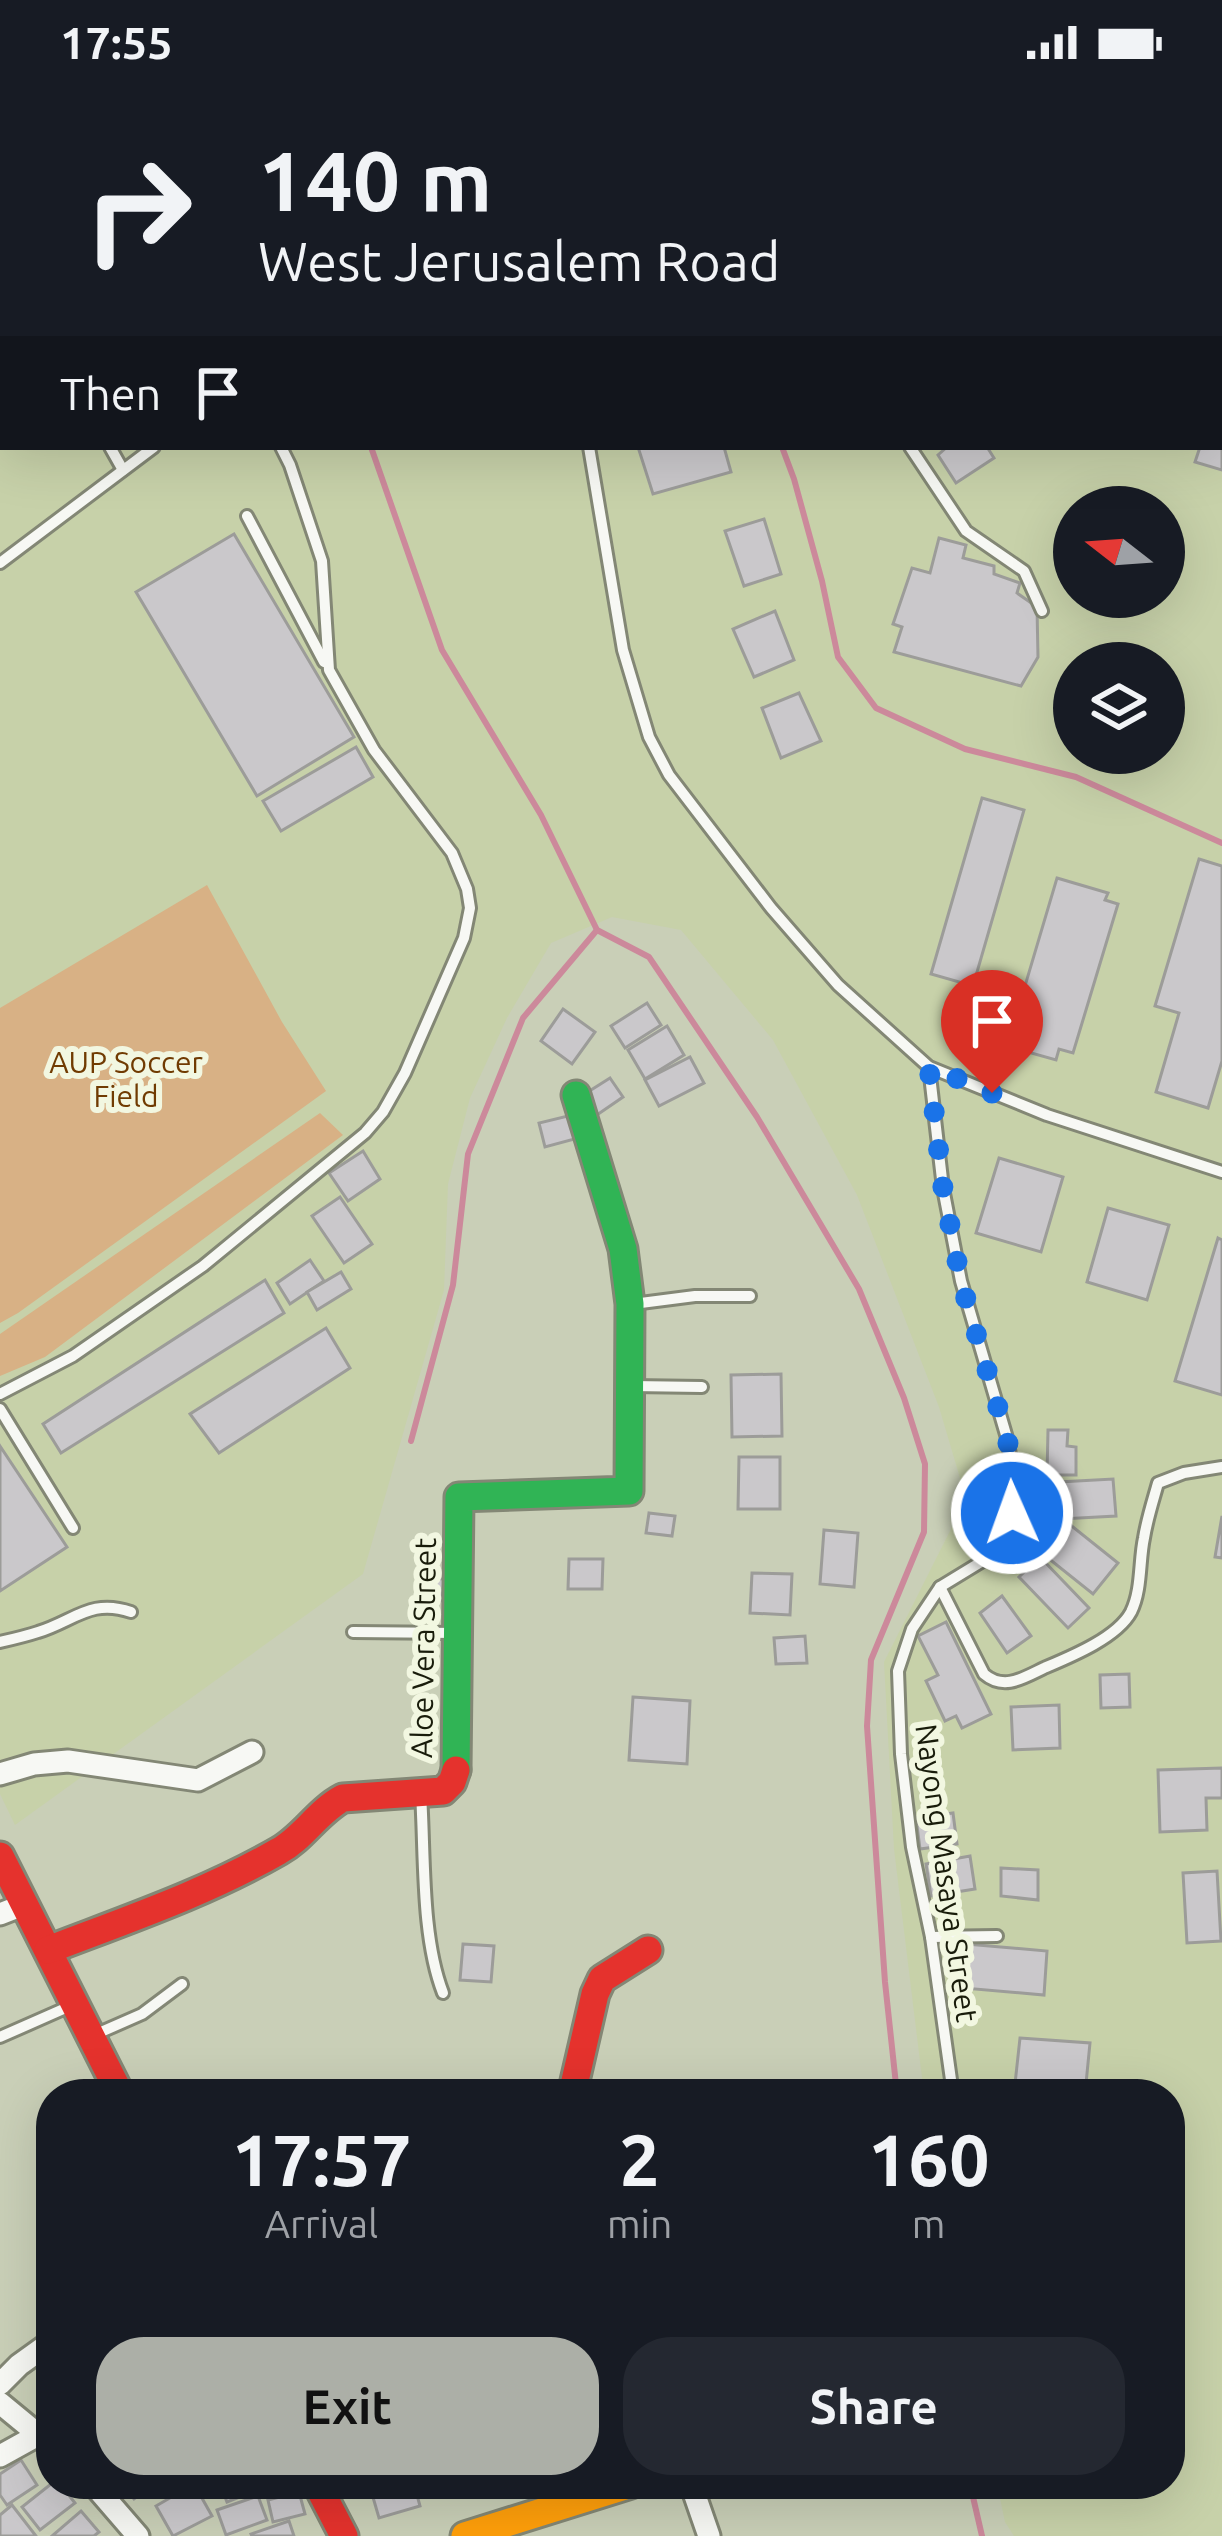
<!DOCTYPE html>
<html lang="en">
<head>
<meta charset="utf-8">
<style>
  body { margin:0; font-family:Ubuntu,sans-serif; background:#242831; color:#f1f3f6; height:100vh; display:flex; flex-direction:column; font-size:45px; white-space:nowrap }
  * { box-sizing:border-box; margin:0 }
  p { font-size:39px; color:#9ea1a6 }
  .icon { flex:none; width:66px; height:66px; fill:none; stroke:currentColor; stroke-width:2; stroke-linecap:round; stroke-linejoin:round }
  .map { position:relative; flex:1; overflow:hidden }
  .side { position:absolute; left:36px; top:1995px; width:1149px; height:420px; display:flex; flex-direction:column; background:#171b24; border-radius:48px; box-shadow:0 12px 48px #0002 }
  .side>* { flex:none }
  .top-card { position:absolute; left:0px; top:0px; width:1224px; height:366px; box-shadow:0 12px 48px #0002; background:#171b24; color:#f1f3f6; overflow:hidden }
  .needle { width:78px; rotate:287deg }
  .tools { position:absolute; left:1053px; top:402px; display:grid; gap:24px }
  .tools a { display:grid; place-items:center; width:132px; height:132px; border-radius:50%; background:#171b24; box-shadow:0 12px 48px #0002; font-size:60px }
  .pin { position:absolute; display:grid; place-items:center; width:102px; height:102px; color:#fff; margin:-123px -51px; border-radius:50% 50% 50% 0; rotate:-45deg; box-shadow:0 0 12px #0007 }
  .pin .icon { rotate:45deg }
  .me { position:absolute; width:132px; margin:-66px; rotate:358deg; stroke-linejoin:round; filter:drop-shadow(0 0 9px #0008) }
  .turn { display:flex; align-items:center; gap:42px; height:252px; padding:0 60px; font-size:54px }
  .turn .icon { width:156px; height:156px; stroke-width:2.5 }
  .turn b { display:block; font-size:84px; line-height:102px }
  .then { display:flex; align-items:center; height:114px; padding:0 60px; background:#0003; gap:24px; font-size:45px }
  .eta { display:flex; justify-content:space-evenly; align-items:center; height:204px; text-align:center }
  .eta b { font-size:72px; font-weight:700; line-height:84px }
  .action { display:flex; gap:24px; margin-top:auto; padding:24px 60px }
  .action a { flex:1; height:138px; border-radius:48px; background:#acafa7; color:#111; font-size:48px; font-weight:700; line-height:138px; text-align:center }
  .action a+a { background:#242831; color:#f1f3f6 }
  .status { display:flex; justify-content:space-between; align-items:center; height:84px; padding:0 60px; background:#171b24; direction:ltr }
  .status svg { height:33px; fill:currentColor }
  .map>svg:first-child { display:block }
</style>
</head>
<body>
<div class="status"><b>17:55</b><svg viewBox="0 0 49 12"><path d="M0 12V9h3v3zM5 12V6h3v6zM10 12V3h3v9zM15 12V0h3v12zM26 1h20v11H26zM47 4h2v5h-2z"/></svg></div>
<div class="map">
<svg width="1222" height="2452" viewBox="0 0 1222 2452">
  <rect width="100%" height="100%" fill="#c9cfb7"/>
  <path fill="#c7d1a9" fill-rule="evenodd" d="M0 0H1222V2452H1014L1005 2438 997 2400H1170V2010H924L894 1765 884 1578 956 1435 960 1394 939 1323 857 1111 773 956 681 846 612 833 551 859 507 934 470 1014 448 1100 444 1206 363 1490 15 1741 0 1710ZM3 3H1221V363H3ZM1074 423H1164V513H1074ZM1074 579H1164V669H1074Z"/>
  <g fill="#d8b185">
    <polygon points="177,0 420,0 421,3 178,3"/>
    <polygon points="207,801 282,938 326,1007 18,1229 0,1239 0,924"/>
    <polygon points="320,1029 343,1051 45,1273 0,1292 0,1250"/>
  </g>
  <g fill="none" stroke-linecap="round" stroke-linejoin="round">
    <g stroke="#cc899b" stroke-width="6">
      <polyline points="297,0 298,3"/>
      <polyline points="371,363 442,566 541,731 597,846 649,873 757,1033 859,1205 904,1314 925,1380 924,1448 871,1576 867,1642 885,1898 897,2010"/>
      <polyline points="782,363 794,395 822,497 838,573 876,624 965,665 1076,693 1222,759"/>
      <polyline points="411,1357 453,1201 468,1070 523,934 597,846"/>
      <polyline points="970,2400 982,2452"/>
    </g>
  </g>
  <g fill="#cac8cb" stroke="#9c9c99" stroke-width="3">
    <polygon points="886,0 958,0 963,3 890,3"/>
    <polygon points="3,123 3,282 0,277 0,125"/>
    <polygon points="1222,206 1222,386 1195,378 1200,363 1221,363"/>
    <polygon points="638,363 724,363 731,388 653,410"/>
    <polygon points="947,363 987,363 994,374 956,399 938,371"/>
    <polygon points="764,435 781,490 744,502 725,447"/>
    <polygon points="234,450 354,653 257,712 136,508"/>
    <polygon points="939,454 966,461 963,474 994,482 994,490 1020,499 1017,509 1037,523 1038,573 1021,602 894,568 902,543 893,540 912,484 930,489"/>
    <polygon points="775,527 794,576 754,593 733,545"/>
    <polygon points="799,609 821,657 781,674 762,624"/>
    <polygon points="356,663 373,693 281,747 263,717"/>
    <polygon points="982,714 1024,726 973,902 931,890"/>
    <polygon points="1199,775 1222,782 1222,977 1208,1024 1156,1008 1179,929 1155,922"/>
    <polygon points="1057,794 1108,809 1105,816 1118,820 1073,969 1059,965 1056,976 1017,965 1020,951 1011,949"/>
    <polygon points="647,919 661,941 625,964 611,942"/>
    <polygon points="563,925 595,948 572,980 541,957"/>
    <polygon points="667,942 684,971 645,995 628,966"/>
    <polygon points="690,973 704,999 659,1022 645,996"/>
    <polygon points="610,994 623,1013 594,1033 580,1013"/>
    <polygon points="576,1030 582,1053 545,1063 539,1039"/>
    <polygon points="363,1067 380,1095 348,1117 329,1089"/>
    <polygon points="999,1074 1063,1093 1041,1168 976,1149"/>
    <polygon points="340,1113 372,1160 344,1179 312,1132"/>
    <polygon points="1108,1124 1169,1141 1147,1216 1087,1198"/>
    <polygon points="1218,1154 1222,1156 1222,1311 1175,1297"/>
    <polygon points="310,1176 324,1197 290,1220 277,1199"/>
    <polygon points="341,1188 351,1205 317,1226 307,1208"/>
    <polygon points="265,1196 284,1229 61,1369 43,1340"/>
    <polygon points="326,1244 350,1284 219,1369 190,1330"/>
    <polygon points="781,1290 782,1352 732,1353 731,1291"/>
    <polygon points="1048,1346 1068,1346 1067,1362 1076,1363 1076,1391 1047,1391"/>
    <polygon points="0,1362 67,1463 0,1507"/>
    <polygon points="739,1373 780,1373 780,1425 738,1425"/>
    <polygon points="1113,1395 1116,1432 1061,1435 1059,1398"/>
    <polygon points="649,1429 675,1432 672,1452 646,1449"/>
    <polygon points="1222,1432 1222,1474 1215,1473"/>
    <polygon points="1068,1439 1118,1479 1093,1510 1043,1470"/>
    <polygon points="824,1446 858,1449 854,1503 820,1500"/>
    <polygon points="1040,1473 1089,1524 1068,1544 1019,1493"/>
    <polygon points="569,1475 603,1475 602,1505 568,1505"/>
    <polygon points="752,1489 792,1490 790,1531 750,1529"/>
    <polygon points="419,1493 444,1495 442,1517 417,1515"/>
    <polygon points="1002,1512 1031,1552 1007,1569 980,1529"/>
    <polygon points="946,1538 991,1630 962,1644 956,1632 945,1637 926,1597 938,1591 918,1552"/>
    <polygon points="805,1552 807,1579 776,1580 774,1554"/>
    <polygon points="1129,1590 1130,1623 1101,1624 1100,1591"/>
    <polygon points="633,1613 690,1617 687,1680 629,1676"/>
    <polygon points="1059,1621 1060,1664 1013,1666 1011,1623"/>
    <polygon points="1222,1684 1222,1714 1206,1714 1207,1746 1160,1748 1158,1686"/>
    <polygon points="953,1729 957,1760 920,1765 916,1734"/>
    <polygon points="970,1772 975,1805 931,1812 926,1780"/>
    <polygon points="1001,1784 1038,1786 1038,1816 1001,1812"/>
    <polygon points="1217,1787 1221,1857 1187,1859 1183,1789"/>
    <polygon points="463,1860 494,1862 491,1898 460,1896"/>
    <polygon points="966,1860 1047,1867 1044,1911 963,1904"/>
    <polygon points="1020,1954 1090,1959 1085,2010 1014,2009"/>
    <polygon points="21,2376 37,2401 7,2421 0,2411 0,2390"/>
    <polygon points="51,2400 60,2400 75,2419 40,2446 22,2423"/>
    <polygon points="122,2400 153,2400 134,2415"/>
    <polygon points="194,2400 212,2432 173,2452 156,2422"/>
    <polygon points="220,2400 252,2400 255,2407 227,2418"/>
    <polygon points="381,2400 414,2400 420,2422 379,2434 370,2403"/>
    <polygon points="299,2408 305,2430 273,2438 268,2416"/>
    <polygon points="258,2412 267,2436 226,2451 217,2426"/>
    <polygon points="12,2421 36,2452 0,2452 0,2431"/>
    <polygon points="81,2427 99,2448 94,2452 52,2452"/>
    <polygon points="289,2437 294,2452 252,2452 251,2450"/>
  </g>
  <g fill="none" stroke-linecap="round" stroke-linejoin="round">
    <g stroke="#838775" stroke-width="16">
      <g id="lane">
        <polyline points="102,0 105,3"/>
        <polyline points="497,0 498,3"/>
        <polyline points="788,0 795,3"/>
        <polyline points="666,3 666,0"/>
        <polyline points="0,69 3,68"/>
        <polyline points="110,363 123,386"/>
        <polyline points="589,363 623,566 649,653 669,691 771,824 838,901 929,983 1047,1031 1222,1088"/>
        <polyline points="910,363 966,447 1024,487 1042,527"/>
        <polyline points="247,432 324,578"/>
        <polyline points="0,479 154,363"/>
        <polyline points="929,983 943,1104 961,1197 1007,1354 1014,1393 1012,1429 999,1467 940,1503 912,1545 898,1587 901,1670 912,1763 931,1853 953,2010"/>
        <polyline points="633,1220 695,1212 750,1212"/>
        <polyline points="632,1302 702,1303"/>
        <polyline points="0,1310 73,1272 203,1182 365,1049 383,1028 405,989 464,854 470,824 467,805 452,769 374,666 329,586 322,477 290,381 281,363"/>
        <polyline points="0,1325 73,1444"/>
        <path d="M940 1503 984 1590C1004 1607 1023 1594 1044 1584 1070 1573 1117 1554 1131 1528 1142 1506 1139 1477 1144 1454 1147 1435 1153 1417 1158 1399L1184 1389 1222 1383"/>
        <polyline points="353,1548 457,1549"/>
        <path d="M0 1558C13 1555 26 1552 38 1548 74 1537 91 1514 131 1528"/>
        <path d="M421 1710C425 1772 421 1852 443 1909"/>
        <polyline points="931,1853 997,1852"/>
        <polyline points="94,1951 142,1930 182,1900"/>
        <polyline points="0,1953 68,1923"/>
        <polyline points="222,2010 223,2009"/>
      </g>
    </g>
    <g stroke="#838775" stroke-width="27">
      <g id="street">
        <polyline points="0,1690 34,1680 68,1677 198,1696 252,1668"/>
        <polyline points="0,1830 23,1821"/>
        <polyline points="0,2300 19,2281 51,2258"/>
        <polyline points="0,2319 51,2361"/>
        <polyline points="0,2372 38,2351"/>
        <polyline points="93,2400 138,2452"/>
        <polyline points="691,2400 709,2452"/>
      </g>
    </g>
    <g stroke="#838775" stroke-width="33">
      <polyline id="fast" points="456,1686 459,1413 629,1407 630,1220 623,1165 576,1011"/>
    </g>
    <g stroke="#838775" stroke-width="33">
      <polyline id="slow" points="465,2452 631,2400"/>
    </g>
    <g stroke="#838775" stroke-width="33">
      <g id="jam">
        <polyline points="0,1772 120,2010"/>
        <path d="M48 1866C126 1836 206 1809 279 1767 303 1754 318 1727 343 1714L443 1707 452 1698 456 1686"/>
        <polyline points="572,2010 595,1910 602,1895 648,1866"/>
        <polyline points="317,2400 344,2452"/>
      </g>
    </g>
    <use href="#lane" stroke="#f7f8f4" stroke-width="10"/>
    <use href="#street" stroke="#f7f8f4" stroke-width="21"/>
    <use href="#fast" stroke="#30b455" stroke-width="27"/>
    <use href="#slow" stroke="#ff9f0a" stroke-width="27"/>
    <use href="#jam" stroke="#e5322d" stroke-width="27"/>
  </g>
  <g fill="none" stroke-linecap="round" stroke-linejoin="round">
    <polyline stroke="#1a73e8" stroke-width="21" stroke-dasharray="0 37.8" points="992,1009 929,983 943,1104 961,1198 1007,1354 1014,1393 1012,1429"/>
  </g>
  <g text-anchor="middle" stroke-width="12" stroke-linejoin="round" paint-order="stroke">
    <g font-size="30" fill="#703b02" stroke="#f2f7e1">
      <text x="126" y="989">AUP Soccer<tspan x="126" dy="34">Field</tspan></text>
    </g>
    <g font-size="30" fill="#191c0b" stroke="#f2f7e1">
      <text transform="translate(424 1564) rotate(-89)" y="10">Aloe Vera Street</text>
      <text transform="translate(946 1789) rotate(82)" y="10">Nayong Masaya Street</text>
    </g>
  </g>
</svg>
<div class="tools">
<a><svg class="needle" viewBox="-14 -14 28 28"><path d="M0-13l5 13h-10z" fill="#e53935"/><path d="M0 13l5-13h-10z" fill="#9ea1a6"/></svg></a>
<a><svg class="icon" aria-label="layers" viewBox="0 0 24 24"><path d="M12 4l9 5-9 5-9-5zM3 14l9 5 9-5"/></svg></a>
</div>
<div class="pin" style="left:992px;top:1009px;background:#d93025"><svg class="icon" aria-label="arrive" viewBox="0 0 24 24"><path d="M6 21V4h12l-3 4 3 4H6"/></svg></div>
<svg class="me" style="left:1012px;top:1429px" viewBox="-20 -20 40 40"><circle r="17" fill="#1a73e8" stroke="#fff" stroke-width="3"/><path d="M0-11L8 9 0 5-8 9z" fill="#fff"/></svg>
<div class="top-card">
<div class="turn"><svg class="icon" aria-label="right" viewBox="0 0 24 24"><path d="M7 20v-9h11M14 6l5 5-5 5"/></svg><div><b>140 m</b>West Jerusalem Road</div></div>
<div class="then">Then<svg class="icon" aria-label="arrive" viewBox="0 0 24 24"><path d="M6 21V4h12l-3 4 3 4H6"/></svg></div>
</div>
<section class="side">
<div class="eta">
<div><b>17:57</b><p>Arrival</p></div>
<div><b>2</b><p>min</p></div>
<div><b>160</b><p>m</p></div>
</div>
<div class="action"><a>Exit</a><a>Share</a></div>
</section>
</div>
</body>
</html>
